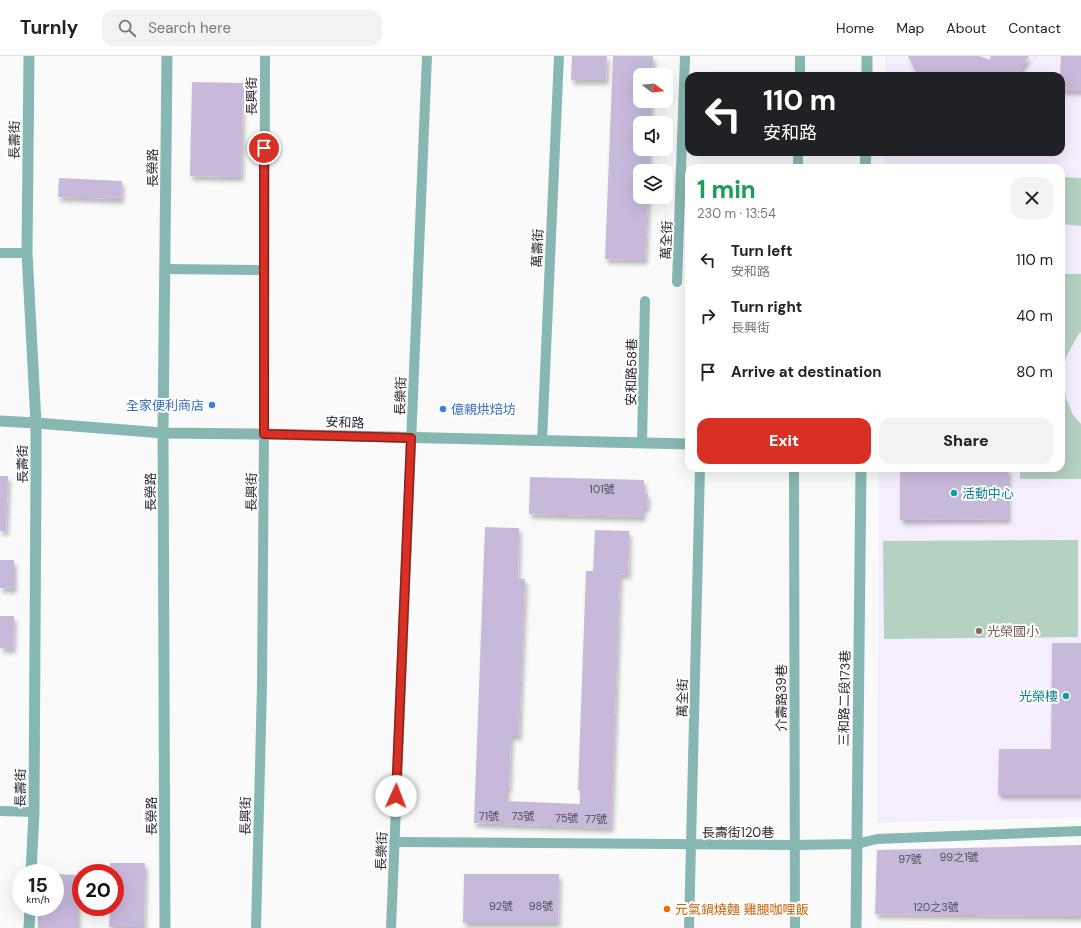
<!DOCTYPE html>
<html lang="en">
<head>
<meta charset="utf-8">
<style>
  body { margin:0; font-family:"DM Sans","Noto Sans TC",sans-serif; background:#f2f2f2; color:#222; height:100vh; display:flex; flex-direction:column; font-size:15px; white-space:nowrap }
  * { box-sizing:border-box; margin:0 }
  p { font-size:13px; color:#767676 }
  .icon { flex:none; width:22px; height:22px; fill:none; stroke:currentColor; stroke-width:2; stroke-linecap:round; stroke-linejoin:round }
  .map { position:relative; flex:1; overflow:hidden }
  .side { position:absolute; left:685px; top:108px; width:380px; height:308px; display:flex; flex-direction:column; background:#fff; border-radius:12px; box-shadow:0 4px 16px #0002 }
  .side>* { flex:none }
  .hud { position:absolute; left:685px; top:16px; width:380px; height:84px; border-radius:12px; box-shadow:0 4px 16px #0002; background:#202124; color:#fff; overflow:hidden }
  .needle { width:26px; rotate:106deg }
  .fabs { position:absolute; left:633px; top:12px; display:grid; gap:8px }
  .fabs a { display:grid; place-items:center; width:40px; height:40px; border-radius:8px; background:#fff; box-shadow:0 4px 16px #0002; font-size:20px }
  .speed { position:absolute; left:12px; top:808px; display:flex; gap:8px; font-size:20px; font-weight:700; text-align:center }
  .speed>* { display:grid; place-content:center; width:52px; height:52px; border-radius:50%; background:#fff; box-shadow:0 4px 16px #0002; line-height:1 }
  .speed small { font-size:10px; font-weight:400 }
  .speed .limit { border:6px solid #d22; background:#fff; color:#111 }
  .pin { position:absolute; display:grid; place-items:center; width:34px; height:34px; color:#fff; margin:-17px; border:2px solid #fff; border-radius:50%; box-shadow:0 1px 4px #0007 }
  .me { position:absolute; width:44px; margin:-22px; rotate:2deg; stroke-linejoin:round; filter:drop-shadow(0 0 3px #0008) }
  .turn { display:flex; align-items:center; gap:14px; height:84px; padding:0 12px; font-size:18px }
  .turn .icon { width:52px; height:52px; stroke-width:2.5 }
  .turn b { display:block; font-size:28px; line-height:34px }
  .round { display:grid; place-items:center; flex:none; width:42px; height:42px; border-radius:12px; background:#f2f2f2 }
  .overview { display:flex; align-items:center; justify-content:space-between; height:68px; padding:0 12px }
  h1 { font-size:24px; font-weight:800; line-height:30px; color:#1e9e55 }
  .action { display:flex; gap:8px; margin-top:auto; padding:8px 12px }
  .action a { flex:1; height:46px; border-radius:12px; background:#d93025; color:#fff; font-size:16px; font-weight:800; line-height:46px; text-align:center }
  .action a+a { background:#f2f2f2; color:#222 }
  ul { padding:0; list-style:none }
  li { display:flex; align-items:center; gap:12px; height:56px; padding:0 12px }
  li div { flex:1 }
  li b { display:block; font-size:15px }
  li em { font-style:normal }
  header { display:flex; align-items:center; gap:24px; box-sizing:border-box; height:56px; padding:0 20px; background:#fff; border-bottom:1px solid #e0e0e0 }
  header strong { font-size:19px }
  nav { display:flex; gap:22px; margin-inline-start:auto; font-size:14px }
  .search { width:280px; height:36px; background:#f2f2f2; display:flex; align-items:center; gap:10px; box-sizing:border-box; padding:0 14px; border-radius:12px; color:#767676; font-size:15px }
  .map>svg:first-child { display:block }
</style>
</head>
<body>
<header>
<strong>Turnly</strong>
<div class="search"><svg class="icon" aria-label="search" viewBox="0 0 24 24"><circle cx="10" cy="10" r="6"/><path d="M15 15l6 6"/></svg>Search here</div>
<nav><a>Home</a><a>Map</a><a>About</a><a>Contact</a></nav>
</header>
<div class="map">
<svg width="1081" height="872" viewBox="0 0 1081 872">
  <defs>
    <filter id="shadow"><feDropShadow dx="2.5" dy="4.5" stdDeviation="2" flood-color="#0004"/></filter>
  </defs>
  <rect width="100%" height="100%" fill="#fafafa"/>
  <polygon fill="#f5eefe" points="885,0 1081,0 1081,761 877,767 879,412 1061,412 1061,112 884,112 884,96 1061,96 1061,20 885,20"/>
  <g fill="#b4d1c1">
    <polygon points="1061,121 1081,122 1081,170 1061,168"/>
    <polygon points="1061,218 1081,218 1081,276 1078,279 1066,301 1063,321 1066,342 1073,359 1081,368 1081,423 1020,423 1020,412 1061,412"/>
    <polygon points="1078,484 1078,581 884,583 883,485"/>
  </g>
  <g fill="#c7b9da" filter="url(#shadow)">
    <polygon points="572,0 607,0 606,24 571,24"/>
    <polygon points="613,0 653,0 652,19 640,19 640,45 651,45 650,67 640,67 640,93 649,93 649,115 640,115 640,141 648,141 645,204 605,203"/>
    <polygon points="908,0 979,0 990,4 991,0 1029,0 1016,20 918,20"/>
    <polygon points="1061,0 1081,0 1081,35 1061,34 1061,20 1060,20"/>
    <polygon points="192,26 243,27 241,121 190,120"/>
    <polygon points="59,122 122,125 121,143 58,141"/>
    <polygon points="900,412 1008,412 1008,463 900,464"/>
    <polygon points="0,420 8,420 6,475 0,475"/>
    <polygon points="530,421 644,424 644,437 648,438 647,452 643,452 643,461 529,458"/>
    <polygon points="485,471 519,472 518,523 525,523 519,680 511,680 509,732 507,732 507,745 580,748 580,734 578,734 586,515 593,515 595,474 629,475 628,519 620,518 611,772 474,767"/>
    <polygon points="0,504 14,504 14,533 0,532"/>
    <polygon points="0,560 14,560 13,593 0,592"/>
    <polygon points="1052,587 1081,587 1081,739 998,739 999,693 1051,693"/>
    <polygon points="1081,789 1081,860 875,858 877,794"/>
    <polygon points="110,807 145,807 144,871 109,871 110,851 115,851 115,817 110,817"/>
    <polygon points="55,818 77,819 78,872 38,872 38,851 55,851"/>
    <polygon points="464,818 559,818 558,867 463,867"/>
  </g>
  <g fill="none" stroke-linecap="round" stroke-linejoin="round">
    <g stroke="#86b8b1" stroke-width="10">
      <polyline points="800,20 800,0"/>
      <polyline points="798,112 798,96"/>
      <polyline points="0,197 27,197"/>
      <polyline points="165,213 264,214"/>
      <polyline points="677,226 685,0"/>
      <polyline points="542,385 559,0"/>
      <polyline points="642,387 645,245"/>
      <polyline points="794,412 795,872"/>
      <polyline points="0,755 34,756"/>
      <polyline points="394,786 794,789 857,788 877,783 1081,775"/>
      <polyline points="256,872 262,629 264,378 265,0"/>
      <polyline points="391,872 427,0"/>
      <polyline points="689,872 700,412"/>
    </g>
    <g stroke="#86b8b1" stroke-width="11">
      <polyline points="29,0 27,197 36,367 36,415 34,756 31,817"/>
      <polyline points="867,20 867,0"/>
      <polyline points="865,112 866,96"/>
      <polyline points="0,365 36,367 163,377 264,378 689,388"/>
      <polyline points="29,872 30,851"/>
      <polyline points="165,872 163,377 167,0"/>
      <polyline points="856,872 861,412"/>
    </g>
  </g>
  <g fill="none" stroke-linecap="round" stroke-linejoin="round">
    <g stroke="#8d1f18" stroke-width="10">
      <polyline id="route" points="264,92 264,378 411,382 396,740"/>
    </g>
    <use href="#route" stroke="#d93025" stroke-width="7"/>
  </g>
  <g fill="#3f7fe0" stroke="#fff" stroke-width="1.5">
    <circle cx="212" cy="349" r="4"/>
    <circle cx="443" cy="353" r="4"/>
  </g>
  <g fill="#0f9aa8" stroke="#fff" stroke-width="1.5">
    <circle cx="954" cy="437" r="4"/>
    <circle cx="1066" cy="640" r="4"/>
  </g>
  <circle fill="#8d6e63" stroke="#fff" stroke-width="1.5" cx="979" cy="575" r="4"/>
  <circle fill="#e8710a" stroke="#fff" stroke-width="1.5" cx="667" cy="853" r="4"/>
  <g text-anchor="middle" stroke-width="4" stroke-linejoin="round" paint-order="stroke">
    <g font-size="11" fill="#534c5d">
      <text x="602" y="437">101號</text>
      <text x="489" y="764">71號</text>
      <text x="523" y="764">73號</text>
      <text x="567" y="766">75號</text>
      <text x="596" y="767">77號</text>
      <text x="959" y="805">99之1號</text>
      <text x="910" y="807">97號</text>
      <text x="501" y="854">92號</text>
      <text x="541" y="854">98號</text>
      <text x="936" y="855">120之3號</text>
    </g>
    <g font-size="13" fill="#2c2733" stroke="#fff">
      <text transform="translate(251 40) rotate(-90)" y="5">長興街</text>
      <text transform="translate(14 84) rotate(-89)" y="5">長壽街</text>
      <text transform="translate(152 112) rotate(-90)" y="5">長榮路</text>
      <text transform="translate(666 184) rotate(-88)" y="5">萬全街</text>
      <text transform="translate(537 192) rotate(-88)" y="5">萬壽街</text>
      <text transform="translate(631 316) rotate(-89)" y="5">安和路58巷</text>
      <text transform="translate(400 340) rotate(-88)" y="5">長樂街</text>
      <text transform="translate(345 366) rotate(2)" y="5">安和路</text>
      <text transform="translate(22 408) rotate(-90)" y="5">長壽街</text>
      <text transform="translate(150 436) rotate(-90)" y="5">長榮路</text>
      <text transform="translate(251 436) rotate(-89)" y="5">長興街</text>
      <text transform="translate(682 642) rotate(-89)" y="5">萬全街</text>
      <text transform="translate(781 642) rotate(-90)" y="5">介壽路39巷</text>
      <text transform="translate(844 642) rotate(-89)" y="5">三和路二段173巷</text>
      <text transform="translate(20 732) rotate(-89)" y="5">長壽街</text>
      <text transform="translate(151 760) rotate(-90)" y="5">長榮路</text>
      <text transform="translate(245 760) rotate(-89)" y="5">長興街</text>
      <text x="738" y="781">長壽街120巷</text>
      <text transform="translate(381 795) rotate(-88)" y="5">長樂街</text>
    </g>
    <g font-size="13" fill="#366cbe" stroke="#fff" text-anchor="end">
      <text x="204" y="354">全家便利商店</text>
      <text x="451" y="358" text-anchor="start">億親烘焙坊</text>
    </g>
    <g font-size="13" fill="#0d838f" stroke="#fff" text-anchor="start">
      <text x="962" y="442">活動中心</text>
      <text x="1058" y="645" text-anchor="end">光榮樓</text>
    </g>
    <g font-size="13" fill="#785e54" stroke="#fff" text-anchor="start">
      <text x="987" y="580">光榮國小</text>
    </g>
    <g font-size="13" fill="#c56008" stroke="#fff" text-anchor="start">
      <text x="675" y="858">元氣鍋燒麵 雞腿咖哩飯</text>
    </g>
  </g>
</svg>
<div class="fabs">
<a><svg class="needle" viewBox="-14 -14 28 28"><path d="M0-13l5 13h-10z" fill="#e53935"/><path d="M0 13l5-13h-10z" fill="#767676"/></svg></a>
<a><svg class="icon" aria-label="sound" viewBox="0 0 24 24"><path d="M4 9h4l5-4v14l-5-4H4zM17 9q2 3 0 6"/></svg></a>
<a><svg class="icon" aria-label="layers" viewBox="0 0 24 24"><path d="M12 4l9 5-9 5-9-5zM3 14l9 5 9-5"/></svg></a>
</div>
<div class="speed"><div>15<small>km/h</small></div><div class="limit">20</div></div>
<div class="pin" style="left:264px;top:92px;background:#d93025"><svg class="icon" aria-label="arrive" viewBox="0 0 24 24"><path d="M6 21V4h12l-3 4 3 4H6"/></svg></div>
<svg class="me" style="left:396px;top:740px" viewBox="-20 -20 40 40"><circle r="19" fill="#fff"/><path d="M0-13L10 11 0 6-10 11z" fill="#d93025"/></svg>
<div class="hud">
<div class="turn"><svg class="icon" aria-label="left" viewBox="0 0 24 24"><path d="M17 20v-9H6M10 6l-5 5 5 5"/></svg><div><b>110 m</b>安和路</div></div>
</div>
<section class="side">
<div class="overview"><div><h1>1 min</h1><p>230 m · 13:54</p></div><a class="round"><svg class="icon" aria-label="close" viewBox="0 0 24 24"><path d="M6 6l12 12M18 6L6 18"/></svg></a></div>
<ul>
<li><svg class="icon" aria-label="left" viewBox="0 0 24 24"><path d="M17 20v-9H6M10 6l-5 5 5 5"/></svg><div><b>Turn left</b><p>安和路</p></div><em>110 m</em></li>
<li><svg class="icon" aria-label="right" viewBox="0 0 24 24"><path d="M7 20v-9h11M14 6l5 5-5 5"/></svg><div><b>Turn right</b><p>長興街</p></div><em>40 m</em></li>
<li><svg class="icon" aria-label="arrive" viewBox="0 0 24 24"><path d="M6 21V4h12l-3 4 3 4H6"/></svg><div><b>Arrive at destination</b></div><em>80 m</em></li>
</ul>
<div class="action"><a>Exit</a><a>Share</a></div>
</section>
</div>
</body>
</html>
